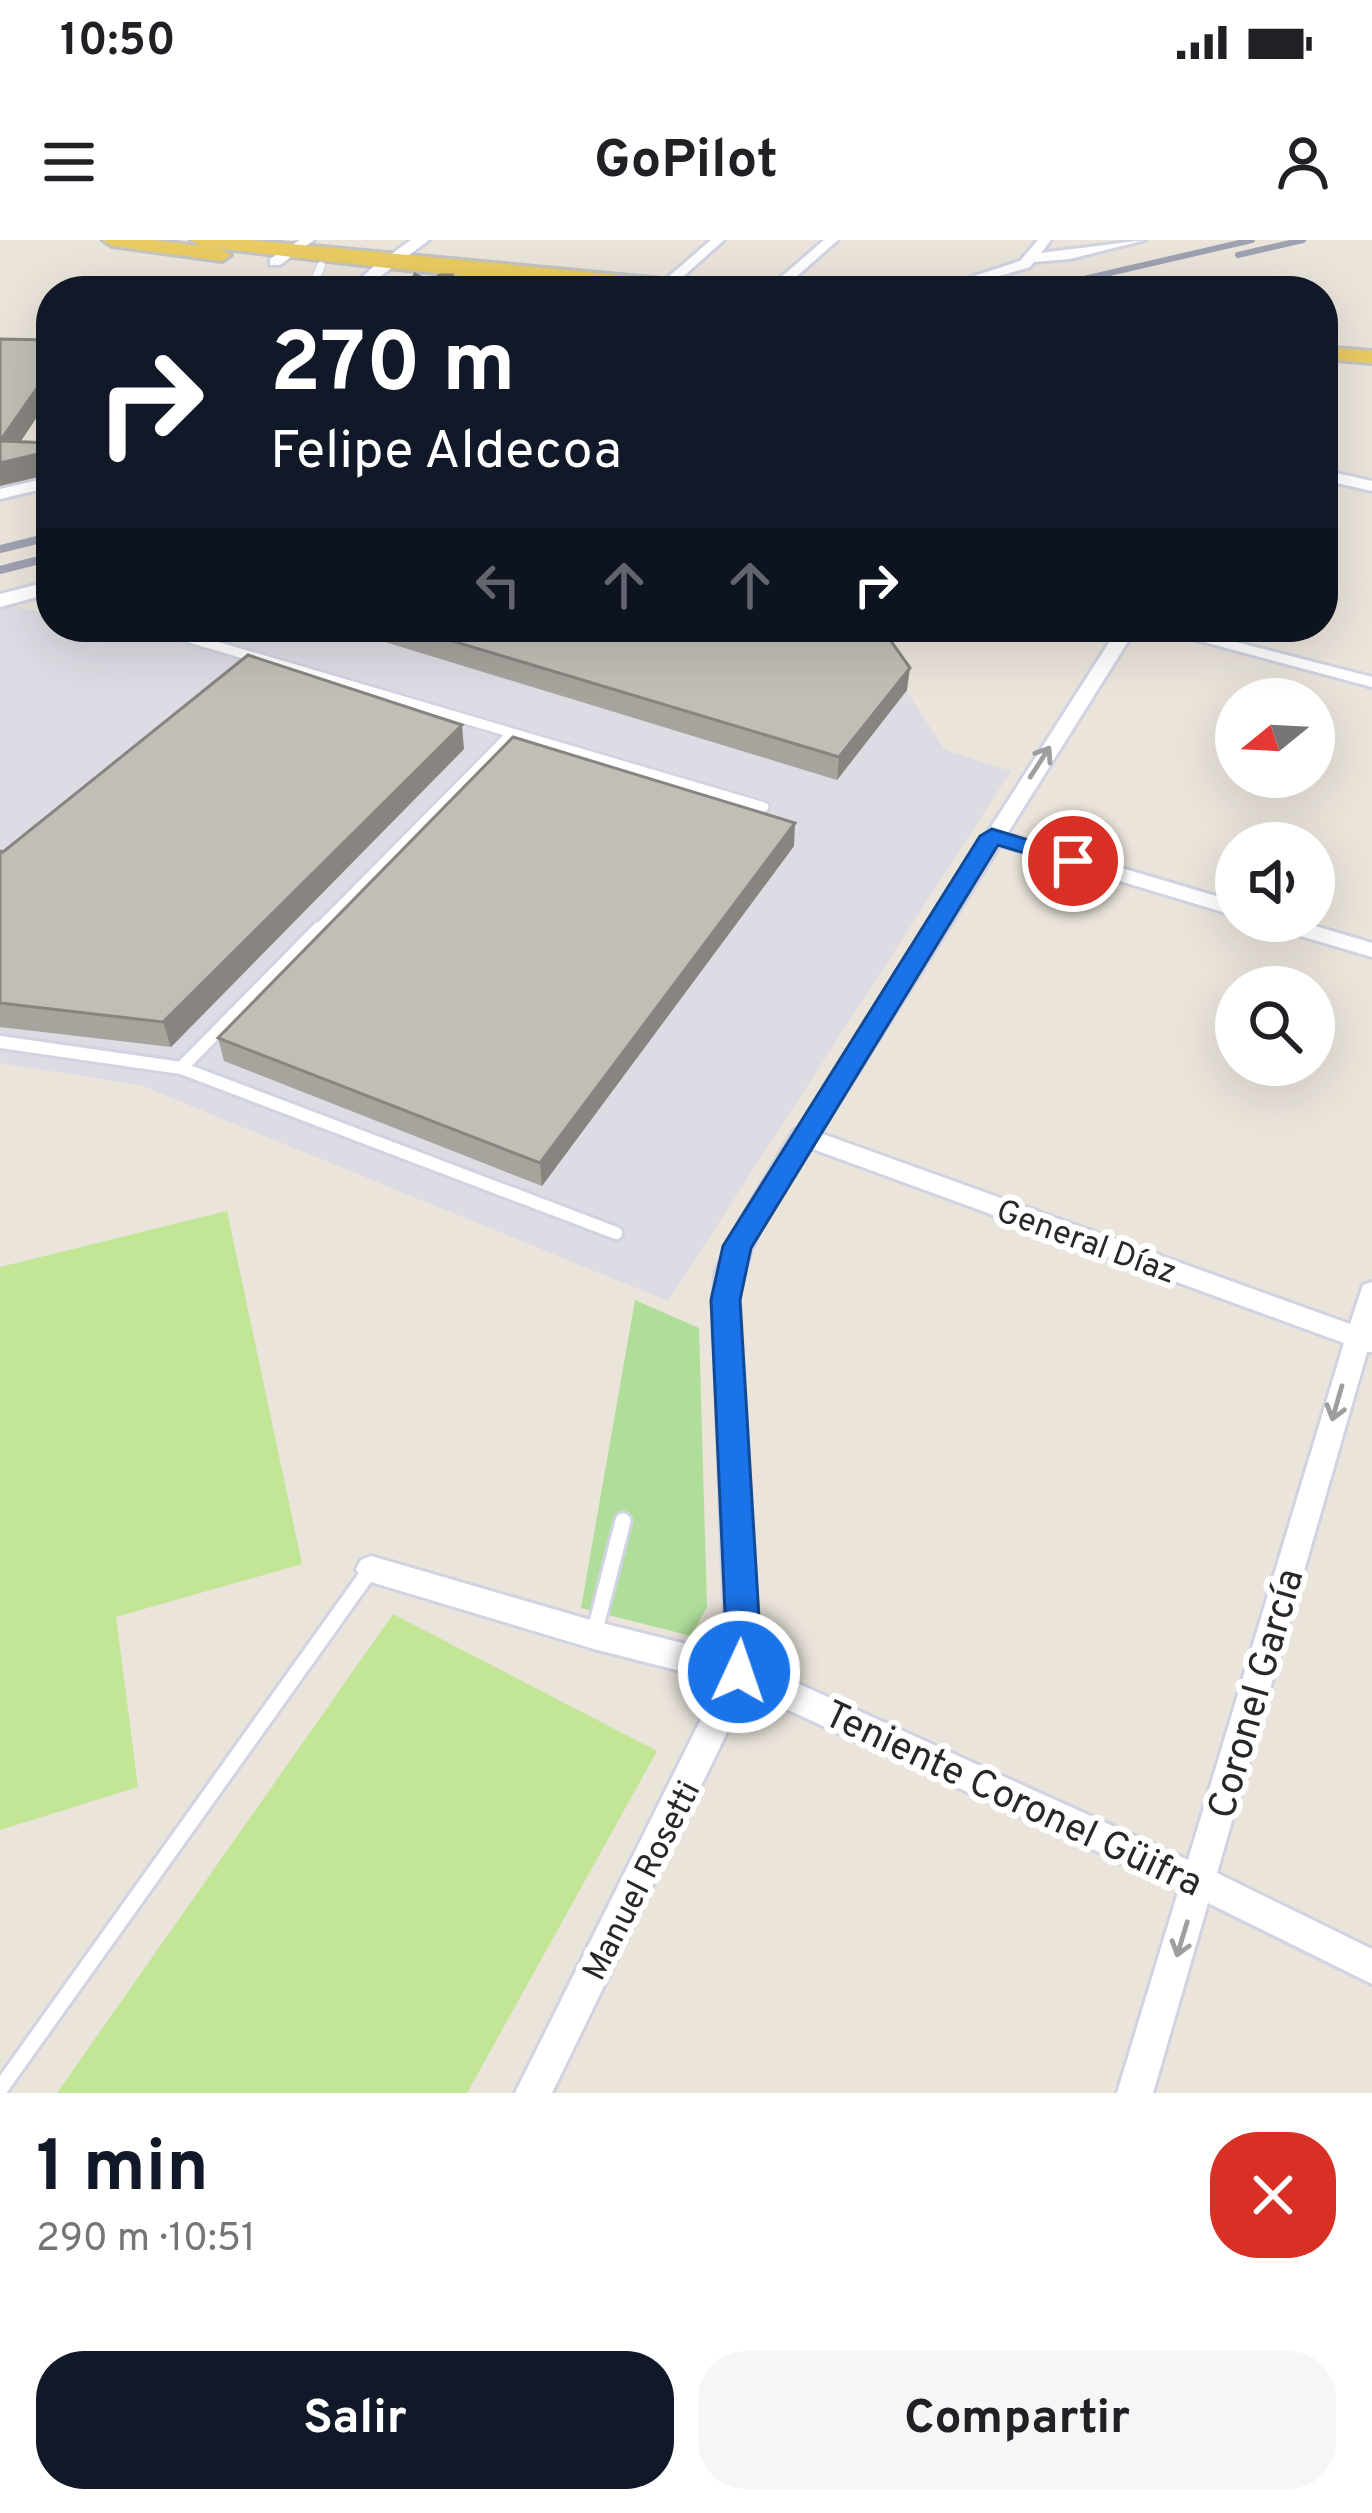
<!DOCTYPE html>
<html lang="es">
<head>
<meta charset="utf-8">
<style>
  body { margin:0; font-family:Overpass,sans-serif; background:#f6f6f6; color:#202124; height:100vh; display:flex; flex-direction:column; font-size:45px; white-space:nowrap }
  * { box-sizing:border-box; margin:0 }
  p { font-size:39px; color:#757577 }
  .icon { flex:none; width:66px; height:66px; fill:none; stroke:currentColor; stroke-width:2; stroke-linecap:round; stroke-linejoin:round }
  .map { position:relative; height:1853px; overflow:hidden }
  .drawer { display:flex; flex-direction:column; background:#fff; flex:1 }
  .drawer>* { flex:none }
  .banner { position:absolute; left:36px; top:36px; width:1302px; height:366px; border-radius:48px; box-shadow:0 12px 48px #0002; background:#111827; color:#fff; overflow:hidden }
  .needle { width:78px; rotate:252deg }
  .fabs { position:absolute; left:1215px; top:438px; display:grid; gap:24px }
  .fabs a { display:grid; place-items:center; width:120px; height:120px; border-radius:50%; background:#fff; box-shadow:0 12px 48px #0002; font-size:60px }
  .pin { position:absolute; display:grid; place-items:center; width:102px; height:102px; color:#fff; margin:-51px; border:6px solid #fff; border-radius:50%; box-shadow:0 3px 12px #0007 }
  .me { position:absolute; width:132px; margin:-66px; rotate:3deg; stroke-linejoin:round; filter:drop-shadow(0 0 9px #0008) }
  .turn { display:flex; align-items:center; gap:42px; height:252px; padding:0 36px; font-size:54px }
  .turn .icon { width:156px; height:156px; stroke-width:2.5 }
  .turn b { display:block; font-size:84px; line-height:102px }
  .lanes { display:flex; align-items:center; height:114px; padding:0 36px; background:#0003; justify-content:center; gap:60px; direction:ltr }
  .lanes .off { opacity:.35 }
  .round { display:grid; place-items:center; flex:none; width:126px; height:126px; border-radius:48px; background:#f6f6f6 }
  .headline { display:flex; align-items:center; justify-content:space-between; height:204px; padding:0 36px }
  h1 { font-size:72px; font-weight:700; line-height:90px; color:#111827 }
  .cta { display:flex; gap:24px; margin-top:auto; padding:24px 36px }
  .cta a { flex:1; height:138px; border-radius:48px; background:#111827; color:#fff; font-size:48px; font-weight:700; line-height:138px; text-align:center }
  .cta a+a { background:#f6f6f6; color:#202124 }
  .status { display:flex; justify-content:space-between; align-items:center; height:84px; padding:0 60px; background:#fff; direction:ltr }
  .status svg { height:33px; fill:currentColor }
  header { display:flex; justify-content:space-between; align-items:center; height:156px; padding:0 36px; background:#fff; font-size:54px; font-weight:700 }
  .map>svg:first-child { display:block }
</style>
</head>
<body>
<div class="status"><b>10:50</b><svg viewBox="0 0 49 12"><path d="M0 12V9h3v3zM5 12V6h3v6zM10 12V3h3v9zM15 12V0h3v12zM26 1h20v11H26zM47 4h2v5h-2z"/></svg></div>
<header><svg class="icon" aria-label="menu" viewBox="0 0 24 24"><path d="M4 6h16M4 12h16M4 18h16"/></svg>GoPilot<svg class="icon" aria-label="person" viewBox="0 0 24 24"><circle cx="12" cy="8" r="4"/><path d="M4 21q1-7 8-7t8 7"/></svg></header>
<div class="map">
<svg width="1372" height="1853" viewBox="0 0 1372 1853">
  <rect width="100%" height="100%" fill="#eae4db"/>
  <polygon fill="#dddbe3" points="16,366 51,375 51,387 98,387 129,395 138,387 842,387 869,394 945,510 1011,531 668,1061 140,845 0,823 0,370"/>
  <polygon fill="#b0de9a" points="635,1060 699,1088 707,1367 691,1396 581,1368"/>
  <g fill="#c2e596">
    <polygon points="227,971 302,1324 116,1377 138,1547 0,1590 0,1027"/>
    <polygon points="393,1374 657,1511 467,1853 57,1853"/>
  </g>
  <g fill="none" stroke-linecap="round" stroke-linejoin="round">
    <g stroke="#d0d3e1" stroke-width="10">
      <g id="service-far3">
        <polyline points="170,46 206,51"/>
        <polyline points="310,51 321,26"/>
      </g>
    </g>
    <g stroke="#d0d3e1" stroke-width="14">
      <g id="service-far2">
        <polyline points="152,387 764,567"/>
        <polyline points="316,691 511,494"/>
      </g>
    </g>
    <g stroke="#d0d3e1" stroke-width="18">
      <g id="service-far1">
        <polyline points="319,688 181,828 616,993"/>
        <polyline points="0,802 181,828"/>
      </g>
    </g>
    <g stroke="#d0d3e1" stroke-width="21">
      <g id="service">
        <polyline points="594,1394 623,1281"/>
        <polyline points="0,1849 371,1329"/>
      </g>
    </g>
    <g stroke="#d0d3e1" stroke-width="6">
      <g id="minor">
        <polygon points="300,0 314,0 280,25 270,25 270,19"/>
        <polygon points="711,0 724,0 667,51 652,51"/>
        <polygon points="824,0 838,0 780,51 765,51"/>
        <polygon points="1038,0 1051,0 1041,13 1145,0 1070,19 1034,22 1030,27 949,51 928,51 1020,21"/>
        <polygon points="370,30 381,33 361,51 346,51"/>
        <polygon points="1323,230 1372,241 1372,251 1323,240"/>
        <polygon points="51,237 51,247 0,259 0,249"/>
        <path d="M1119 387H1137L1007 594 1236 662V676L1000 605 820 893 1350 1084 1363 1045 1372 1042V1112H1367L1217 1633 1372 1709V1744L1208 1663 1153 1853H1117L1179 1649 747 1451 552 1853H515L720 1441 594 1409 371 1342 361 1338 356 1329 361 1320 371 1316 594 1381 726 1414 713 1060 716 1031 738 984 794 890 798 889ZM810 908 1344 1103 1188 1620 755 1424 758 1395 739 1060C744 1002 780 956 810 908Z"/>
        <polygon points="1148,387 1178,387 1372,437 1372,447"/>
        <polygon points="1264,681 1298,681 1372,703 1372,717 1267,686"/>
      </g>
    </g>
    <g stroke="#d0d3e1" stroke-width="6">
      <g id="tertiary">
        <polygon points="411,0 429,0 381,36 369,36 369,30"/>
        <polygon points="51,341 51,353 0,367 0,354"/>
      </g>
    </g>
    <g stroke="#c3c3c3" stroke-width="6">
      <g id="primary">
        <polygon points="103,0 153,0 222,9 231,15 222,21 112,6"/>
        <path d="M191 0H248L727 45 737 51C558 51 378 27 200 6Z"/>
        <polygon points="1323,107 1372,111 1372,123 1323,119"/>
      </g>
    </g>
    <use href="#service-far3" stroke="#fff" stroke-width="8"/>
    <use href="#service-far2" stroke="#fff" stroke-width="9"/>
    <use href="#service-far1" stroke="#fff" stroke-width="12"/>
    <use href="#service" stroke="#fff" stroke-width="15"/>
    <use href="#minor" fill="#fff" fill-rule="evenodd"/>
    <use href="#tertiary" fill="#fff" fill-rule="evenodd"/>
    <use href="#primary" fill="#e9cb61" fill-rule="evenodd"/>
    <g stroke="#9ea1b2" stroke-width="6">
      <polyline points="1238,15 1303,0"/>
      <polyline points="1032,51 1252,0"/>
      <polyline points="32,301 51,297"/>
    </g>
    <g stroke="#9ea1b2" stroke-width="8">
      <polyline points="0,309 45,298"/>
      <polyline points="0,330 51,317"/>
    </g>
  </g>
  <g fill="#a7a39d">
    <polygon points="336,387 881,387 907,450 837,540"/>
    <polygon points="464,509 171,807 0,787 0,611 3,612"/>
    <polygon points="794,606 542,946 224,821 218,798"/>
  </g>
  <g fill="#888580">
    <polygon points="452,35 453,51 445,51"/>
    <polygon points="51,128 51,156 7,222 51,211 51,234 0,246 0,201"/>
    <polygon points="910,428 907,450 837,540 839,517"/>
    <polygon points="462,485 464,509 171,807 163,782"/>
    <polygon points="795,583 794,606 542,946 540,923"/>
  </g>
  <g fill="#c2beb7" stroke="#888580" stroke-width="3">
    <polygon points="415,34 431,42 440,35 452,35 445,51 407,51"/>
    <polygon points="547,41 657,51 540,51"/>
    <polygon points="486,44 506,51 471,51"/>
    <polygon points="0,99 51,100 51,128 0,201"/>
    <polygon points="0,201 51,203 51,211 0,223"/>
    <polygon points="406,387 881,387 910,428 839,517"/>
    <polygon points="248,415 462,485 163,782 0,763 0,611 3,612"/>
    <polygon points="513,497 795,583 540,923 218,798"/>
  </g>
  <defs><path id="oneway-shaft" d="M-6 0H5M1.5-3L5.5 0L1.5 3" fill="none" stroke-width="1.6" stroke-linecap="round" stroke-linejoin="round" transform="scale(3)"/></defs>
  <g stroke="#9e9e9e">
    <use href="#oneway-shaft" transform="translate(1040 522) rotate(-57)"/>
    <use href="#oneway-shaft" transform="translate(1337 1163) rotate(106)"/>
    <use href="#oneway-shaft" transform="translate(1182 1699) rotate(107)"/>
  </g>
  <polygon fill="#1a73e8" stroke="#114b97" stroke-width="3" points="992,589 1081,616 1085,621 1073,628 998,605 751,1008 740,1060 760,1395 751,1443 739,1448 727,1443 722,1432 726,1395 711,1060 723,1006 980,596"/>
  <g text-anchor="middle" stroke-width="12" stroke-linejoin="round" paint-order="stroke">
    <g font-size="33" fill="#282828" stroke="#fff">
      <text transform="translate(1087 1000) rotate(20)" y="12">General Díaz</text>
      <text transform="translate(640 1640) rotate(-63)" y="12">Manuel Rosetti</text>
    </g>
    <g font-size="39" fill="#282828" stroke="#fff">
      <text transform="translate(1254 1453) rotate(-74)" y="14">Coronel García</text>
      <text transform="translate(1014 1557) rotate(25)" y="14">Teniente Coronel Güifra</text>
    </g>
  </g>
</svg>
<div class="fabs">
<a><svg class="needle" viewBox="-14 -14 28 28"><path d="M0-13l5 13h-10z" fill="#e53935"/><path d="M0 13l5-13h-10z" fill="#757577"/></svg></a>
<a><svg class="icon" aria-label="sound" viewBox="0 0 24 24"><path d="M4 9h4l5-4v14l-5-4H4zM17 9q2 3 0 6"/></svg></a>
<a><svg class="icon" aria-label="search" viewBox="0 0 24 24"><circle cx="10" cy="10" r="6"/><path d="M15 15l6 6"/></svg></a>
</div>
<div class="pin" style="left:1073px;top:621px;background:#d93025"><svg class="icon" aria-label="arrive" viewBox="0 0 24 24"><path d="M6 21V4h12l-3 4 3 4H6"/></svg></div>
<svg class="me" style="left:739px;top:1432px" viewBox="-20 -20 40 40"><circle r="17" fill="#1a73e8" stroke="#fff" stroke-width="3"/><path d="M0-11L8 9 0 5-8 9z" fill="#fff"/></svg>
<div class="banner">
<div class="turn"><svg class="icon" aria-label="right" viewBox="0 0 24 24"><path d="M7 20v-9h11M14 6l5 5-5 5"/></svg><div><b>270 m</b>Felipe Aldecoa</div></div>
<div class="lanes"><svg class="icon off" aria-label="left" viewBox="0 0 24 24"><path d="M17 20v-9H6M10 6l-5 5 5 5"/></svg><svg class="icon off" aria-label="ahead" viewBox="0 0 24 24"><path d="M12 20V5M6 11l6-6 6 6"/></svg><svg class="icon off" aria-label="ahead" viewBox="0 0 24 24"><path d="M12 20V5M6 11l6-6 6 6"/></svg><svg class="icon" aria-label="right" viewBox="0 0 24 24"><path d="M7 20v-9h11M14 6l5 5-5 5"/></svg></div>
</div>
</div>
<section class="drawer">
<div class="headline"><div><h1>1 min</h1><p>290 m · 10:51</p></div><a class="round" style="background:#d93025;color:#fff"><svg class="icon" aria-label="close" viewBox="0 0 24 24"><path d="M6 6l12 12M18 6L6 18"/></svg></a></div>
<div class="cta"><a>Salir</a><a>Compartir</a></div>
</section>
</body>
</html>
